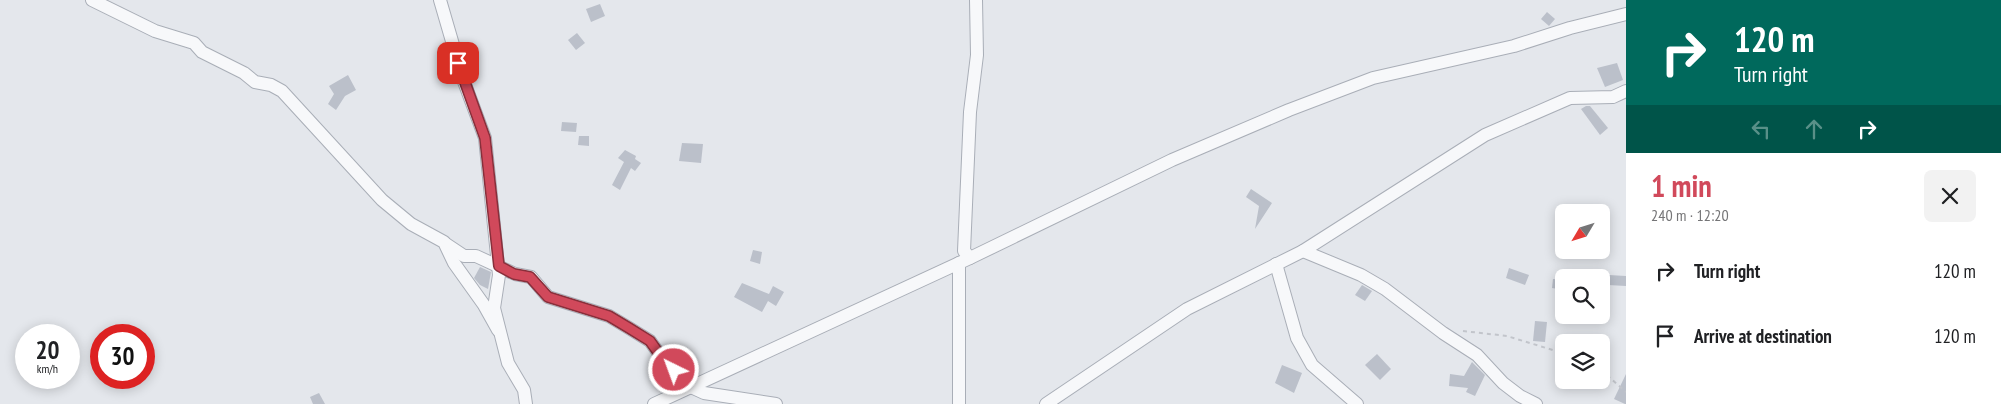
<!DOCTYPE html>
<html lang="en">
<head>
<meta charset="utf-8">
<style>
  body { margin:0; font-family:"PT Sans Narrow",sans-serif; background:#f2f2f2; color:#202124; height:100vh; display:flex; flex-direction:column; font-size:19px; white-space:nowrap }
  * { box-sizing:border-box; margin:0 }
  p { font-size:16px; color:#757577 }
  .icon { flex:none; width:28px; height:28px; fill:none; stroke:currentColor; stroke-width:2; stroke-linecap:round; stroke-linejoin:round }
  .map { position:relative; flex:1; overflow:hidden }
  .details { display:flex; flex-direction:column; background:#fff; width:375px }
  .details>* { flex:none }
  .banner { background:#00695c; color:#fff; overflow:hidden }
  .needle { width:32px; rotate:232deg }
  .tools { position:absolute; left:1555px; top:204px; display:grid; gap:10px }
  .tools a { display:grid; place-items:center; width:55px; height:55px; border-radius:8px; background:#fff; box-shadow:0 2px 12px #0003; font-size:25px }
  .speed { position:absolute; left:15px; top:324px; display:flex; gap:10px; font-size:25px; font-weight:700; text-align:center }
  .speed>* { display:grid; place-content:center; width:65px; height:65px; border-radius:50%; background:#fff; box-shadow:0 2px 12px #0003; line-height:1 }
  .speed small { font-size:12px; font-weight:400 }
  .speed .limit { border:8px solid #d22; background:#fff; color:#111 }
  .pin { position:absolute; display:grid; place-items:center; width:42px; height:42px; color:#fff; margin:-21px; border-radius:10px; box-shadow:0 2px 8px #0006 }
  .me { position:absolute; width:55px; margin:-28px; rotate:318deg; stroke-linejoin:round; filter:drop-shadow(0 0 4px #0008) }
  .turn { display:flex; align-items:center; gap:18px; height:105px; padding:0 25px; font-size:22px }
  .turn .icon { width:65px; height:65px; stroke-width:2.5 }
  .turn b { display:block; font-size:35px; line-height:42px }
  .lanes { display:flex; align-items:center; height:48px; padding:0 25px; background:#0003; justify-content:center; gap:25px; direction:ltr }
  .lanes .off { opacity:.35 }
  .round { display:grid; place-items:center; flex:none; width:52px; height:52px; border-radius:8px; background:#f2f2f2 }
  .overview { display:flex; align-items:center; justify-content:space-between; height:85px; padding:0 25px }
  h1 { font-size:30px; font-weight:800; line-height:38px; color:#d1495b }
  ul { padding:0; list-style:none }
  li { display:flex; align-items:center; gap:15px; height:65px; padding:0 25px }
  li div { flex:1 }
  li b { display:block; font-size:19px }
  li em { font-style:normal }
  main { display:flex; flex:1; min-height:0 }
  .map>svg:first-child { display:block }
</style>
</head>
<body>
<main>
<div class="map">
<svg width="1626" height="404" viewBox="0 0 1626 404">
  <rect width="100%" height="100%" fill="#e4e7ec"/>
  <g fill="#bbc0ca">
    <polygon points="600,4 605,16 591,22 586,9"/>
    <polygon points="1547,12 1555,19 1549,26 1541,19"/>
    <polygon points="577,33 585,43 576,50 568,40"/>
    <polygon points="1617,63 1623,80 1605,87 1597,68"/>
    <polygon points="348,75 356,90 345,96 336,110 328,104 334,94 329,86"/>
    <polygon points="1586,106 1590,106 1608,128 1600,135 1581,109"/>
    <polygon points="562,122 577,123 576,132 561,131"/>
    <polygon points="579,136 589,136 589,146 578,145"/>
    <polygon points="682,143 703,144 701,163 679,161"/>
    <polygon points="625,150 636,156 635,159 641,163 635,171 631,168 620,190 612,185 624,162 618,158"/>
    <polygon points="1251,189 1272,203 1255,229 1259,206 1246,197"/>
    <polygon points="753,250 762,252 760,264 750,261"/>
    <polygon points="480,267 491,272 488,289 480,285 474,278"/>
    <polygon points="1509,268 1529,275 1525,285 1506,278"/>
    <polygon points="1609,275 1626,276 1626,286 1608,285"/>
    <polygon points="1553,279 1564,280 1564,290 1552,288"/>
    <polygon points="742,283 769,294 773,286 784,292 776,306 768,301 762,312 734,297"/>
    <polygon points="1362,285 1372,291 1365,301 1355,295"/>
    <polygon points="1535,321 1547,322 1545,342 1533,341"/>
    <polygon points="1377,354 1391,369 1380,380 1365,365"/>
    <polygon points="1472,362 1485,375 1475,396 1466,392 1468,388 1449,386 1450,374 1464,376"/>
    <polygon points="1282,365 1302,373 1294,393 1275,383"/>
    <polygon points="1626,374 1626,404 1625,404 1614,399"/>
    <polygon points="319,393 325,404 313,404 310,397"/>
  </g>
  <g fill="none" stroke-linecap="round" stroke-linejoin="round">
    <g stroke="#a9aeb7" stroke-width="14">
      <g id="minor">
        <polyline points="92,0 155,31 194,43 202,52 244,73 255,82 271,85 282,91 382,200 411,224 444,242 454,263 484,305 498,330"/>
        <polyline points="440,0 463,79 485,138 499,275 494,308 508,363 524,390 526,404"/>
        <polyline points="446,244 464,256 476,256 515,274 531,277 548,297 609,316 629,328 650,341 665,362 691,387 704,393 776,404"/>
        <polyline points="1303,251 1361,275 1385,289 1443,333 1477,355 1503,383 1520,396 1536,404"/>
        <polyline points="970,258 964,251 970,112 977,55 976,0"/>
        <polyline points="1276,264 1297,338 1312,365 1357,404"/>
        <polyline points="654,404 970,258 1172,160 1289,110 1373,78 1514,46 1570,28 1626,14"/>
        <polyline points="959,404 959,263"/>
        <polyline points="1046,404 1187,309 1303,251 1485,135 1570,98 1613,97 1626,91"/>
      </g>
    </g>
    <g stroke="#c2c5cb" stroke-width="2" stroke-dasharray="4 4" stroke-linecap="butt">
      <polyline points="1463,331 1507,336 1556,351 1564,355"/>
      <polyline points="1601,370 1626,392"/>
    </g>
    <use href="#minor" stroke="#f7f8fa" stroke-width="12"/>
  </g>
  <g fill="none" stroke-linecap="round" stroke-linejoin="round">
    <g stroke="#882f3b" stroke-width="12">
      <polyline id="route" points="458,63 485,138 499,266 514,274 530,277 548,297 609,316 629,328 650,341 665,362 674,370"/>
    </g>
    <use href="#route" stroke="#d1495b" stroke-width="9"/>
  </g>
</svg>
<div class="tools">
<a><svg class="needle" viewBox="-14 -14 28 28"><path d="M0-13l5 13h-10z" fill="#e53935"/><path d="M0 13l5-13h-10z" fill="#757577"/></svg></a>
<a><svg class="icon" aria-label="search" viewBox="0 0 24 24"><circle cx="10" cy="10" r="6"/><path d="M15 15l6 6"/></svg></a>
<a><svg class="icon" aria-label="layers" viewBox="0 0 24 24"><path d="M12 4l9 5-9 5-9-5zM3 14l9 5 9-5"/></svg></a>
</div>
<div class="speed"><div>20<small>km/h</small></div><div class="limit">30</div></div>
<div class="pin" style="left:458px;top:63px;background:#d93025"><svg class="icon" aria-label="arrive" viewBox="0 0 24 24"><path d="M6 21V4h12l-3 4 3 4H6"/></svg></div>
<svg class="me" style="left:674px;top:370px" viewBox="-20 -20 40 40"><circle r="17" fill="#d1495b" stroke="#fff" stroke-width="3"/><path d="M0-11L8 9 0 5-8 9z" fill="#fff"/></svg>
</div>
<section class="details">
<div class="banner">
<div class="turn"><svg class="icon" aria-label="right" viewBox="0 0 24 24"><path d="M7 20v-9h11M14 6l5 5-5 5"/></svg><div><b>120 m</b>Turn right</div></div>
<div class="lanes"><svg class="icon off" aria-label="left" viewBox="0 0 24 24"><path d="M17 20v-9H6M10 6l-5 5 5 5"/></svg><svg class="icon off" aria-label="ahead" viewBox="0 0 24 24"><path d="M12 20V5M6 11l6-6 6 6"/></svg><svg class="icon" aria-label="right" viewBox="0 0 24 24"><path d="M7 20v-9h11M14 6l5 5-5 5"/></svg></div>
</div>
<div class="overview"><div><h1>1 min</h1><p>240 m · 12:20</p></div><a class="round"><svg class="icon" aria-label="close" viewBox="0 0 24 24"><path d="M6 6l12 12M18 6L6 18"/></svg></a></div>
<ul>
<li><svg class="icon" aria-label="right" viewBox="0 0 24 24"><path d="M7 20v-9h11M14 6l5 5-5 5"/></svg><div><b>Turn right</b></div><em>120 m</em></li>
<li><svg class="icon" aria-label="arrive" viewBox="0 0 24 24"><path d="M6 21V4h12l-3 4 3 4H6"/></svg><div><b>Arrive at destination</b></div><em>120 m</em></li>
</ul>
</section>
</main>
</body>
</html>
